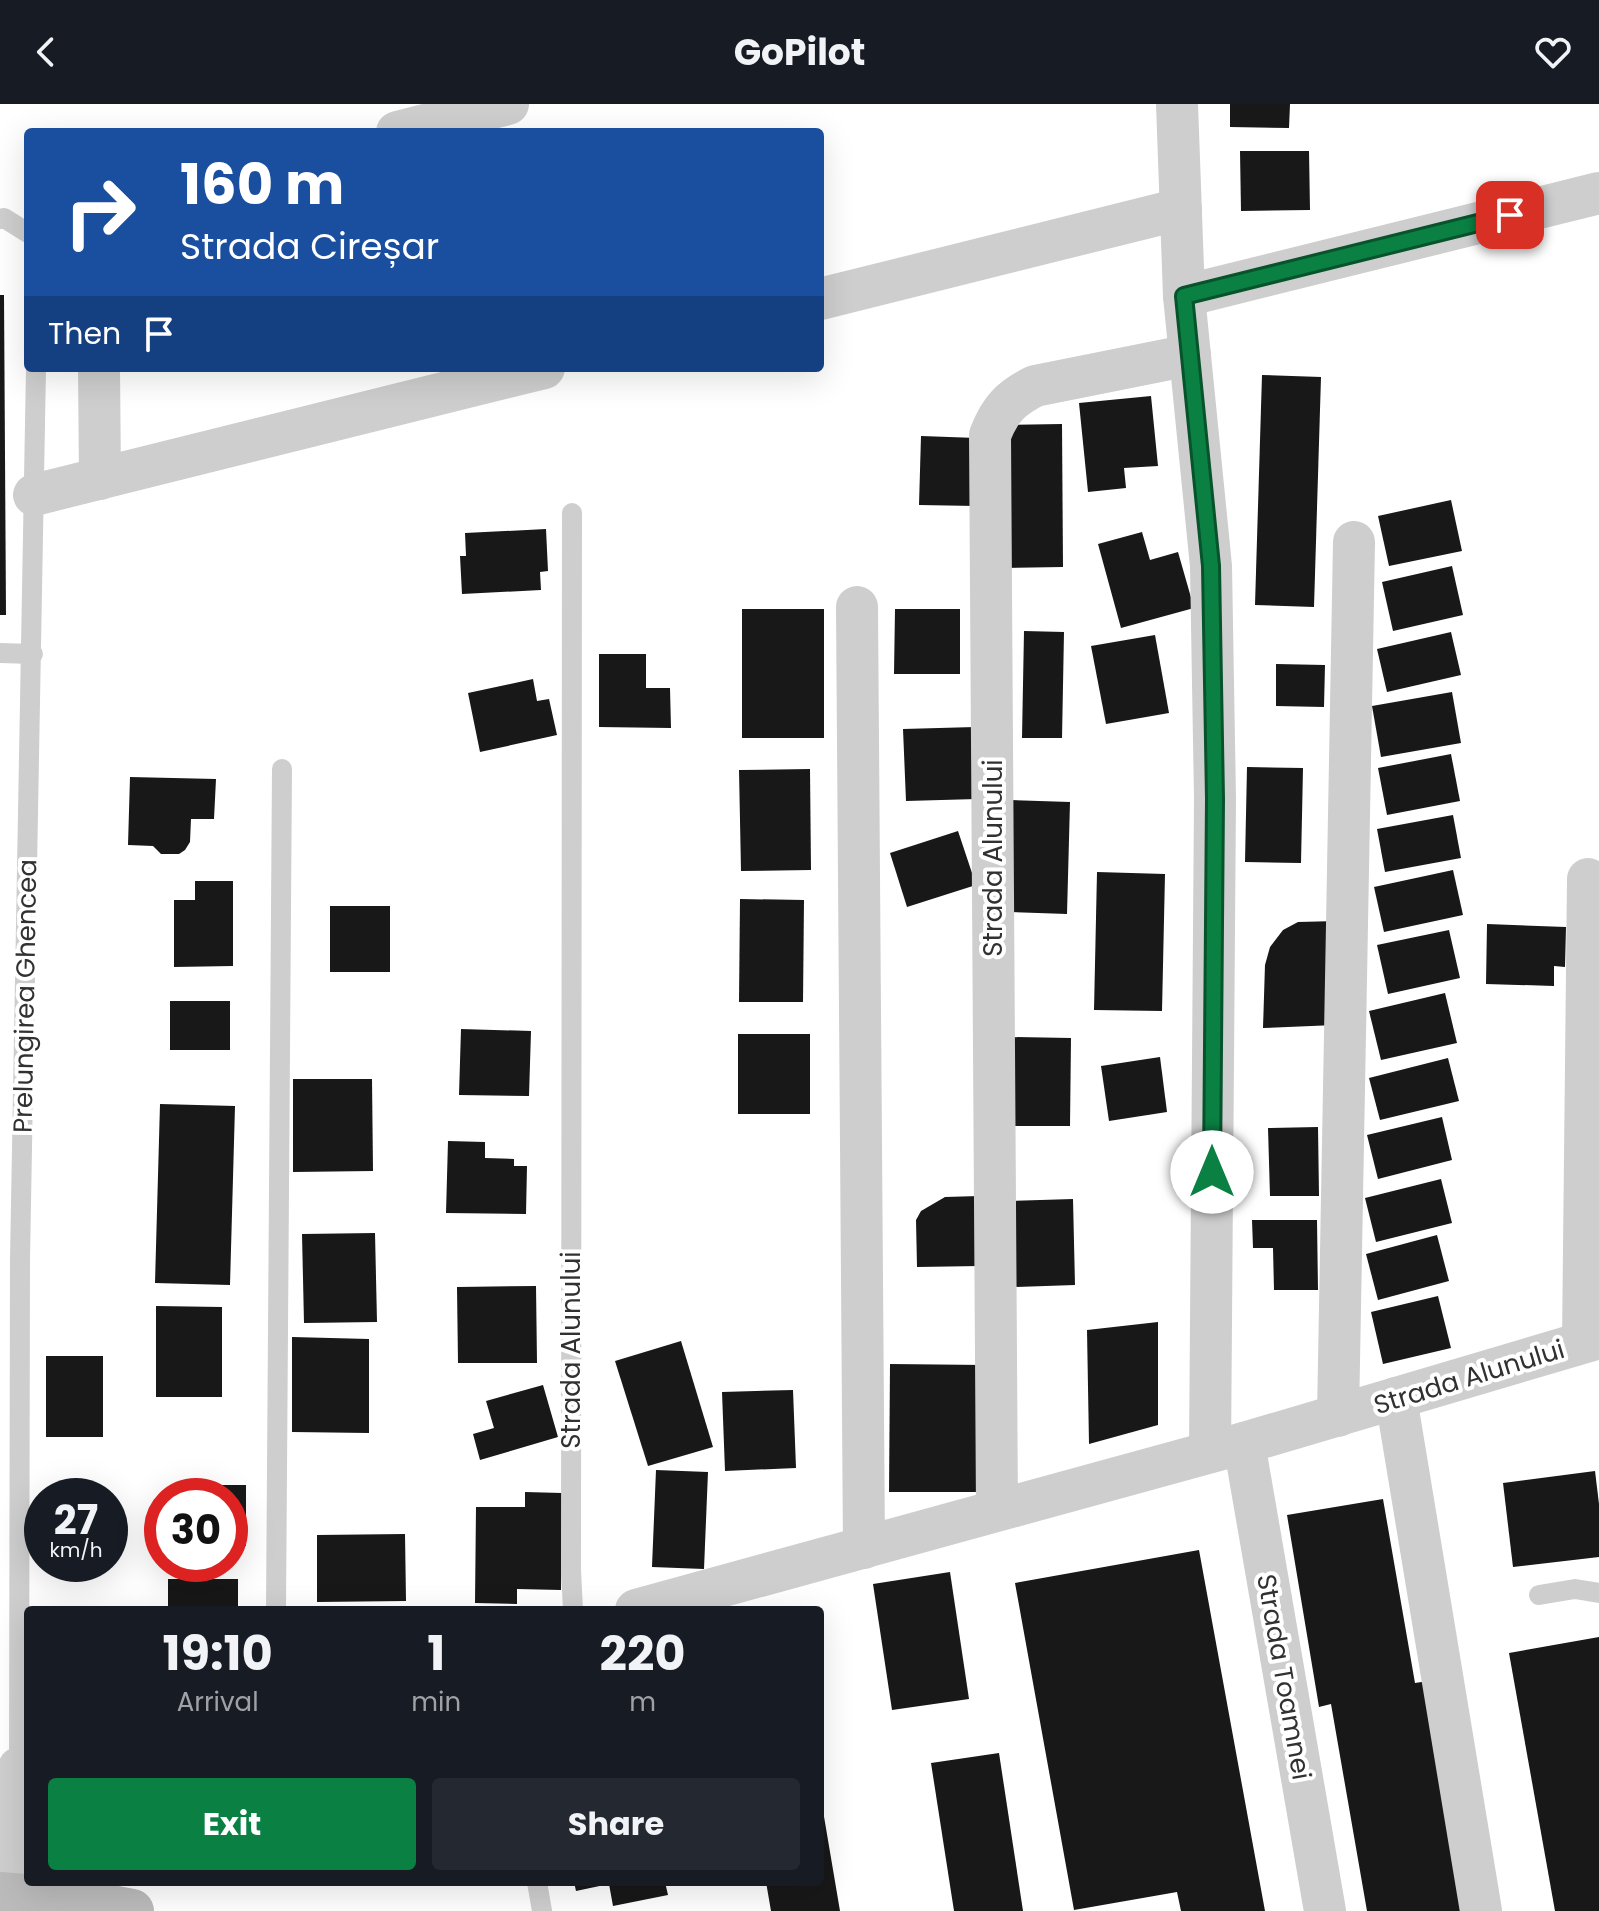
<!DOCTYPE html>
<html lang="en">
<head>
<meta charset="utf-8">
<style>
  body { margin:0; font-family:Poppins,sans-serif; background:#242831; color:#f1f3f6; height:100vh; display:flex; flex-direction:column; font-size:30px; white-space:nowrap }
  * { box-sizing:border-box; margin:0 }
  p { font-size:26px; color:#9ea1a6 }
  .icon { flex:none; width:44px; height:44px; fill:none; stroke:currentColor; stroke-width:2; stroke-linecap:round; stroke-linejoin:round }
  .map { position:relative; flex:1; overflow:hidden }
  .panel { position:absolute; left:24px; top:1502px; width:800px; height:280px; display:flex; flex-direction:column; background:#171b24; border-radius:8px; box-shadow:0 8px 32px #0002 }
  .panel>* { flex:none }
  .hud { position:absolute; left:24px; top:24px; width:800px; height:244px; border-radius:8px; box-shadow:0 8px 32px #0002; background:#1a4fa0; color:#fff; overflow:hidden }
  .speed { position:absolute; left:24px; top:1374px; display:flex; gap:16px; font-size:40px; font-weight:700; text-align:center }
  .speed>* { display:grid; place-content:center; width:104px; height:104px; border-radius:50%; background:#171b24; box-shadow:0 8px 32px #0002; line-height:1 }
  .speed small { font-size:20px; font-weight:400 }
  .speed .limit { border:12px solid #d22; background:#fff; color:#111 }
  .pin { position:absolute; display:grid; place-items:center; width:68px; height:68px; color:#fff; margin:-34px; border-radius:16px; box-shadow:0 4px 12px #0006 }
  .me { position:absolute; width:88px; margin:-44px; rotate:0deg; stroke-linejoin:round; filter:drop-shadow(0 0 6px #0008) }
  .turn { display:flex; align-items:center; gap:28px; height:168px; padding:0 24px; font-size:36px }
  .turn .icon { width:104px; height:104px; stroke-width:2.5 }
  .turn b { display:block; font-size:56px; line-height:68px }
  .then { display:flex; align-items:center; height:76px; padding:0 24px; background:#0003; gap:16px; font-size:30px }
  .eta { display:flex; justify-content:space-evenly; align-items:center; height:136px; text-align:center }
  .eta b { font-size:48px; font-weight:700; line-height:56px }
  .primary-button { display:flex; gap:16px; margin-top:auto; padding:16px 24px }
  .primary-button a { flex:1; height:92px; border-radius:8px; background:#0b8043; color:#fff; font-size:32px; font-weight:700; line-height:92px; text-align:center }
  .primary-button a+a { background:#242831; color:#f1f3f6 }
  header { display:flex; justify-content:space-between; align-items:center; height:104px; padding:0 24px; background:#171b24; font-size:36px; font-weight:700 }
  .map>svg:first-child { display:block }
</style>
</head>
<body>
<header><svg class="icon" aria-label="back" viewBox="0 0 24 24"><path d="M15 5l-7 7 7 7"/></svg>GoPilot<svg class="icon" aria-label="heart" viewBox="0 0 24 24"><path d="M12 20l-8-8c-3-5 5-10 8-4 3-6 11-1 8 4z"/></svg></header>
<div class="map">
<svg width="1599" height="1807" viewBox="0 0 1599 1807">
  <rect width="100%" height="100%" fill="#fff"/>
  <g fill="#181818">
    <polygon points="1230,0 1290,0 1289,24 1230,23"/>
    <polygon points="1240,47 1309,47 1310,106 1241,107"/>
    <polygon points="0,191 4,191 6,511 0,511"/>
    <polygon points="1262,271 1321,273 1314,503 1255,501"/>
    <polygon points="1151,292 1158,362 1124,364 1126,384 1088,388 1079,299"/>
    <polygon points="1062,320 1063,463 1002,464 1002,321"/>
    <polygon points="921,332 977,334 976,402 919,401"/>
    <polygon points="1451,396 1462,447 1389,462 1378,412"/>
    <polygon points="546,425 548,467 540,468 541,486 462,490 460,452 466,452 465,429"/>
    <polygon points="1142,428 1150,456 1178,448 1194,504 1121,524 1098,440"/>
    <polygon points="1452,462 1463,511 1393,527 1382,478"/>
    <rect x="742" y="505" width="82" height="129"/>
    <polygon points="895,505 960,505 960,570 894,570"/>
    <polygon points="1024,527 1064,528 1062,634 1022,634"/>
    <polygon points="1451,528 1461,571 1387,588 1377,545"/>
    <polygon points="1155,531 1169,609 1106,620 1091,542"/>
    <polygon points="599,550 646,550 646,584 670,584 671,624 599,623"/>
    <polygon points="1276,560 1325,561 1324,603 1276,602"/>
    <polygon points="533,575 537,597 549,595 557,631 480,648 468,589"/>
    <polygon points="1452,588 1461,639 1381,653 1372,602"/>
    <polygon points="975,623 977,695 906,697 903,625"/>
    <polygon points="1451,650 1460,697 1387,711 1378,664"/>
    <polygon points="1247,663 1303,664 1301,759 1245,758"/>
    <polygon points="810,665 811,766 741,767 739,666"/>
    <polygon points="130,673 216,675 214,715 191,715 190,738 185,746 179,750 161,750 153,742 128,741"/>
    <polygon points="1011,696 1070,698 1067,810 1009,808"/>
    <polygon points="1453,711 1461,754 1385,768 1377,725"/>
    <polygon points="958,727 976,781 907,803 890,749"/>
    <polygon points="1453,766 1463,811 1384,828 1374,783"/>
    <polygon points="1097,768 1165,770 1162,907 1094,906"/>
    <polygon points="195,777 233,777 233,862 174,863 174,796 195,796"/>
    <polygon points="740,795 804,796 803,898 739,898"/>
    <rect x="330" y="802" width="60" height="66"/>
    <polygon points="1337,817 1335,921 1263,924 1265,861 1270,843 1283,826 1298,818"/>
    <polygon points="1487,820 1566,823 1565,863 1554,862 1554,882 1486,880"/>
    <polygon points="1449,826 1460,874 1388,890 1377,841"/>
    <polygon points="1445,889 1457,939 1381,956 1369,907"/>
    <rect x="170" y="897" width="60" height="49"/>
    <polygon points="461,925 531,927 529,992 459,991"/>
    <rect x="738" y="930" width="72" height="80"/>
    <polygon points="1009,933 1071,934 1070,1022 1008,1022"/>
    <polygon points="1160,953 1167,1008 1109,1017 1101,962"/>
    <polygon points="1448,954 1459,997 1380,1016 1369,974"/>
    <polygon points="293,975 372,975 373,1067 293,1068"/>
    <polygon points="160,1000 235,1002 230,1181 155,1179"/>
    <polygon points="1442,1013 1452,1056 1378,1075 1367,1031"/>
    <polygon points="1318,1023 1319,1092 1270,1092 1268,1024"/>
    <polygon points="448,1037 485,1038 485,1054 514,1055 514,1062 527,1062 526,1110 446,1109"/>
    <polygon points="1441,1075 1452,1119 1376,1138 1365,1094"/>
    <polygon points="979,1092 980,1162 917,1163 916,1116 921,1107 945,1093"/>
    <polygon points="1073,1095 1075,1181 1013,1183 1011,1097"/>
    <polygon points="1252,1116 1317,1116 1318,1186 1274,1186 1273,1144 1253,1144"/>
    <polygon points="375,1129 377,1218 304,1219 302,1130"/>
    <polygon points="1437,1131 1449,1177 1378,1196 1366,1150"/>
    <polygon points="536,1182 537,1259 458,1259 457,1183"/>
    <polygon points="1438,1192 1451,1244 1383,1260 1371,1208"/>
    <polygon points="156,1202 222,1203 222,1293 156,1293"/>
    <polygon points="1158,1218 1158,1321 1089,1340 1087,1226"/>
    <polygon points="292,1233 369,1235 369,1329 292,1328"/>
    <polygon points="681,1237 713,1343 648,1362 615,1257"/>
    <rect x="46" y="1252" width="57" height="81"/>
    <polygon points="890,1260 985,1261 985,1388 889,1388"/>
    <polygon points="543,1281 558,1333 480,1356 473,1330 494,1324 486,1297"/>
    <polygon points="793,1286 796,1364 725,1367 722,1288"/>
    <polygon points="656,1366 708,1368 704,1465 652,1463"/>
    <polygon points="1595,1367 1599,1400 1599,1453 1513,1463 1503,1379"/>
    <polygon points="183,1381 246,1381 246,1442 230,1442 230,1392 183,1392"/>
    <polygon points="525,1388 562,1389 561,1486 517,1485 517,1500 475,1499 476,1403 525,1403"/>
    <polygon points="1383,1395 1415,1579 1428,1577 1468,1807 1367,1807 1331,1600 1319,1603 1287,1411"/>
    <polygon points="405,1430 406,1497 317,1498 317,1431"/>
    <polygon points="1199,1446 1265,1807 1181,1807 1177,1788 1074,1806 1015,1479"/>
    <polygon points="950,1468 969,1595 892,1606 873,1480"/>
    <rect x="168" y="1475" width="70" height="31"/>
    <polygon points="1599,1533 1599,1807 1555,1807 1509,1549"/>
    <polygon points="999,1649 1023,1807 954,1807 931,1659"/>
    <polygon points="820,1689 840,1807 771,1807 766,1778 820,1778"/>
    <polygon points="574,1778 665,1778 668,1791 613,1802 609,1780 576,1787"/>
  </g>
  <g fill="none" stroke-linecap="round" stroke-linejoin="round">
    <g stroke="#cecece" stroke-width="20">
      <polyline points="0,115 4,114 28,129"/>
      <polyline points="572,409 571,1466 573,1506"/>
      <polyline points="0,549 33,550"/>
      <polyline points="1539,1491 1575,1485 1599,1489"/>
      <polyline points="276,1506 282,665"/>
      <polyline points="19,1664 20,1155 36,264"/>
      <polyline points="537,1778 542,1807"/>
    </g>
    <g stroke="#cecece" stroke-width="42">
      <polyline points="1177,0 1184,192 1211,462 1215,695 1210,1348"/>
      <polyline points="397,28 508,0"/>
      <polyline points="1184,192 1599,89"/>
      <polyline points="820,195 1181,105"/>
      <polyline points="99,264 100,375"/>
      <polyline points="34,391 544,264"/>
      <polyline points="857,503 864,1444"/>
      <polyline points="1583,1238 1588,775"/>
      <polyline points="1396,1294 1481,1807"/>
      <polyline points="1338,1312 1354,438"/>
      <polyline points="1244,1339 1325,1807"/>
      <path d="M997 1406 990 331C1000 305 1011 294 1035 282L1190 251"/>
      <polyline points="636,1506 1244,1339 1599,1234"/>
      <polyline points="3,1790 10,1714 19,1664 28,1661"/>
    </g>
    <polyline stroke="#bbb" stroke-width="44" points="0,1790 73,1796 132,1807"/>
  </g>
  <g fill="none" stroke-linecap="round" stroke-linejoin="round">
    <g stroke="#07532c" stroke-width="20">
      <polyline id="route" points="1212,1068 1215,695 1211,462 1184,192 1510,111"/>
    </g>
    <use href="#route" stroke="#0b8043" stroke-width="14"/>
  </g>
  <g text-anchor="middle" stroke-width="8" stroke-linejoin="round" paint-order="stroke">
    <g font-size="26" fill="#313131" stroke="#fff">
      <text transform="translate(993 754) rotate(-90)" y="9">Strada Alunului</text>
      <text transform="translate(25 892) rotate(-89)" y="9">Prelungirea Ghencea</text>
      <text transform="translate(571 1246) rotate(-90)" y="9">Strada Alunului</text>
      <text transform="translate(1469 1273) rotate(-17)" y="9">Strada Alunului</text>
      <text transform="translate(1284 1573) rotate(80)" y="9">Strada Toamnei</text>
    </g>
  </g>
</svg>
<div class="speed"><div>27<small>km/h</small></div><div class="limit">30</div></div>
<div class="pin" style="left:1510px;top:111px;background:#d93025"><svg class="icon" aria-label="arrive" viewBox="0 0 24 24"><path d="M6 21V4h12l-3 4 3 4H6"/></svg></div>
<svg class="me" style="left:1212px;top:1068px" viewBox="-20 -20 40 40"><circle r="19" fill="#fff"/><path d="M0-13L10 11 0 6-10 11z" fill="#0b8043"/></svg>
<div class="hud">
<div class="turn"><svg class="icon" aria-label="right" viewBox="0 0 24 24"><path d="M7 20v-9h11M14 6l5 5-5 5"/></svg><div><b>160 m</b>Strada Cireșar</div></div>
<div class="then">Then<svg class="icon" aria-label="arrive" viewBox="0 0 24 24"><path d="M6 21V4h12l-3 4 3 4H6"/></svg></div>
</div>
<section class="panel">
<div class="eta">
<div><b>19:10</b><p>Arrival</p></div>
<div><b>1</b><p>min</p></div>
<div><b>220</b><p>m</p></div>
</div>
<div class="primary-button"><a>Exit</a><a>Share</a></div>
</section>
</div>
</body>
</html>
